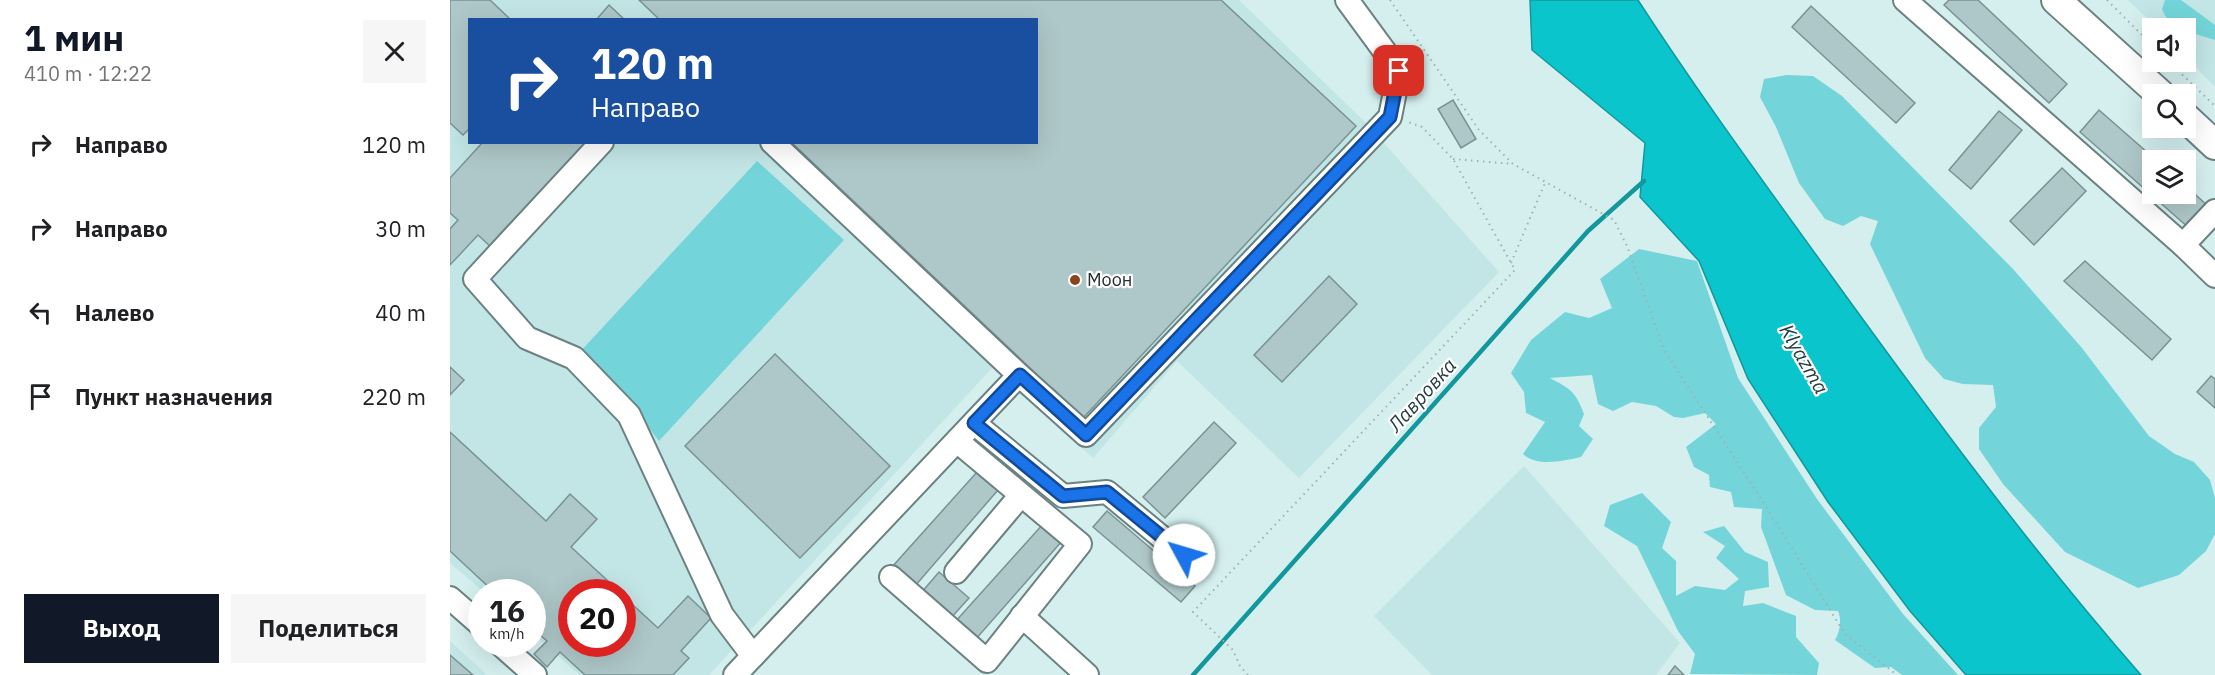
<!DOCTYPE html>
<html lang="ru">
<head>
<meta charset="utf-8">
<style>
  body { margin:0; font-family:"IBM Plex Sans",sans-serif; background:#f6f6f6; color:#202124; height:100vh; display:flex; flex-direction:column; font-size:22px; white-space:nowrap }
  * { box-sizing:border-box; margin:0 }
  p { font-size:20px; color:#757577 }
  .icon { flex:none; width:33px; height:33px; fill:none; stroke:currentColor; stroke-width:2; stroke-linecap:round; stroke-linejoin:round }
  .map { position:relative; flex:1; overflow:hidden }
  .details { display:flex; flex-direction:column; background:#fff; width:450px }
  .details>* { flex:none }
  .top-card { position:absolute; left:18px; top:18px; width:570px; height:126px; border-radius:0px; box-shadow:0 6px 24px #0002; background:#1a4fa0; color:#fff; overflow:hidden }
  .controls { position:absolute; left:1692px; top:18px; display:grid; gap:12px }
  .controls a { display:grid; place-items:center; width:54px; height:54px; border-radius:0px; background:#fff; box-shadow:0 6px 24px #0002; font-size:30px }
  .speed { position:absolute; left:18px; top:579px; display:flex; gap:12px; font-size:30px; font-weight:700; text-align:center }
  .speed>* { display:grid; place-content:center; width:78px; height:78px; border-radius:50%; background:#fff; box-shadow:0 6px 24px #0002; line-height:1 }
  .speed small { font-size:15px; font-weight:400 }
  .speed .limit { border:9px solid #d22; background:#fff; color:#111 }
  .pin { position:absolute; display:grid; place-items:center; width:51px; height:51px; color:#fff; margin:-26px; border-radius:12px; box-shadow:0 3px 9px #0006 }
  .me { position:absolute; width:66px; margin:-33px; rotate:309deg; stroke-linejoin:round; filter:drop-shadow(0 0 4px #0008) }
  .turn { display:flex; align-items:center; gap:21px; height:126px; padding:0 24px; font-size:27px }
  .turn .icon { width:78px; height:78px; stroke-width:2.5 }
  .turn b { display:block; font-size:42px; line-height:51px }
  .round { display:grid; place-items:center; flex:none; width:63px; height:63px; border-radius:0px; background:#f6f6f6 }
  .head { display:flex; align-items:center; justify-content:space-between; height:102px; padding:0 24px }
  h1 { font-size:36px; font-weight:700; line-height:45px; color:#111827 }
  .primary-button { display:flex; gap:12px; margin-top:auto; padding:12px 24px }
  .primary-button a { flex:1; height:69px; border-radius:0px; background:#111827; color:#fff; font-size:24px; font-weight:700; line-height:69px; text-align:center }
  .primary-button a+a { background:#f6f6f6; color:#202124 }
  ul { padding:0; list-style:none }
  li { display:flex; align-items:center; gap:18px; height:84px; padding:0 24px }
  li div { flex:1 }
  li b { display:block; font-size:22px }
  li em { font-style:normal }
  main { display:flex; flex:1; min-height:0 }
  .map>svg:first-child { display:block }
</style>
</head>
<body>
<main>
<section class="details">
<div class="head"><div><h1>1 мин</h1><p>410 m · 12:22</p></div><a class="round"><svg class="icon" aria-label="close" viewBox="0 0 24 24"><path d="M6 6l12 12M18 6L6 18"/></svg></a></div>
<ul>
<li><svg class="icon" aria-label="right" viewBox="0 0 24 24"><path d="M7 20v-9h11M14 6l5 5-5 5"/></svg><div><b>Направо</b></div><em>120 m</em></li>
<li><svg class="icon" aria-label="right" viewBox="0 0 24 24"><path d="M7 20v-9h11M14 6l5 5-5 5"/></svg><div><b>Направо</b></div><em>30 m</em></li>
<li><svg class="icon" aria-label="left" viewBox="0 0 24 24"><path d="M17 20v-9H6M10 6l-5 5 5 5"/></svg><div><b>Налево</b></div><em>40 m</em></li>
<li><svg class="icon" aria-label="arrive" viewBox="0 0 24 24"><path d="M6 21V4h12l-3 4 3 4H6"/></svg><div><b>Пункт назначения</b></div><em>220 m</em></li>
</ul>
<div class="primary-button"><a>Выход</a><a>Поделиться</a></div>
</section>
<div class="map">
<svg width="1765" height="675" viewBox="0 0 1765 675">
  <rect width="100%" height="100%" fill="#d5efef"/>
  <g fill="#c2e5e6" fill-rule="evenodd">
    <path d="M0 0H789L916 123 1049 272 849 478 727 361 643 458 542 368 259 675H130L83 634 82 592H34L0 563ZM20 20H586V142H20ZM122 592H172V644H122Z"/>
    <polygon points="1678,0 1765,0 1765,87 1736,57 1736,28 1707,28"/>
    <polygon points="1074,466 1230,643 1206,675 982,675 924,616"/>
    <polygon points="0,641 37,675 0,675"/>
  </g>
  <g fill="#73d5d9">
    <path d="M1715 0H1731L1765 25V40L1736 31V28C1723 28 1716 19 1712 9Z"/>
    <polygon points="1337,75 1363,76 1392,96 1563,269 1632,348 1699,436 1725,454 1744,462 1760,480 1765,498 1765,534 1756,551 1729,575 1688,588 1615,552 1553,484 1529,449 1529,428 1546,407 1543,385 1513,384 1494,379 1475,358 1420,244 1428,221 1411,216 1393,226 1375,219 1349,183 1326,127 1310,97 1314,79"/>
    <polygon points="307,161 394,240 209,441 186,411 128,354"/>
    <path d="M1189 249 1247 261 1288 378 1367 499 1453 614 1508 675H1452L1441 667 1425 668 1385 640C1390 631 1392 621 1388 611L1365 610 1336 595 1311 527 1312 509 1284 507 1281 492 1260 487 1259 475 1244 467 1236 447 1266 424 1255 413 1233 418 1224 417 1206 406 1182 402 1163 411 1148 404 1142 375 1100 378C1120 389 1125 390 1134 414L1129 426 1143 439 1131 457C1113 461 1087 467 1073 454L1095 422 1076 413 1074 392 1061 373 1081 340 1115 312 1139 318 1162 308 1150 279Z"/>
    <polygon points="1192,493 1221,522 1212,548 1226,561 1226,596 1245,586 1275,590 1289,579 1266,558 1275,546 1253,532 1274,526 1295,552 1318,562 1319,587 1295,591 1293,606 1313,603 1346,616 1346,637 1369,663 1367,675 1240,674 1245,654 1228,631 1187,546 1154,526 1160,505"/>
  </g>
  <path fill="#0ac5cb" stroke="#12989c" stroke-width="1.5" d="M1080 0H1188C1249 94 1315 184 1380 274 1479 411 1580 548 1691 675H1516L1460 611 1378 502 1298 379 1249 261 1190 197 1195 143 1082 50Z"/>
  <g fill="none" stroke-linecap="round" stroke-linejoin="round">
    <polyline stroke="#12989c" stroke-width="4.5" points="743,675 1138,231 1194,181"/>
  </g>
  <g fill="#aec7c8" stroke="#7a9293" stroke-width="1.5">
    <polygon points="0,0 40,0 61,20 20,20 20,128 13,135 0,123"/>
    <polygon points="189,0 771,0 906,126 633,418 341,142 586,142 586,20 210,20"/>
    <polygon points="1499,0 1528,0 1617,84 1599,103 1494,5"/>
    <polygon points="159,5 175,20 146,20"/>
    <polygon points="1361,6 1465,103 1446,123 1342,27"/>
    <polygon points="1003,100 1026,139 1011,148 988,109"/>
    <polygon points="1649,110 1706,160 1702,160 1702,194 1736,194 1736,186 1759,207 1740,229 1630,132"/>
    <polygon points="1549,111 1572,130 1521,189 1499,170"/>
    <polygon points="33,142 141,142 43,249 28,235 0,265 0,229 8,220 0,213 0,178"/>
    <polygon points="1612,168 1636,191 1584,245 1560,221"/>
    <polygon points="1635,261 1721,339 1702,360 1614,281"/>
    <polygon points="879,276 907,304 832,382 804,355"/>
    <polygon points="325,354 440,466 350,558 235,446"/>
    <polygon points="0,367 14,380 0,395"/>
    <polygon points="1761,376 1765,379 1765,408 1747,392"/>
    <polygon points="764,422 786,443 715,518 693,497"/>
    <polygon points="0,432 96,521 120,494 147,519 121,547 170,592 122,592 122,644 172,644 172,595 208,628 238,596 261,618 231,651 239,658 223,675 135,675 110,652 97,667 84,654 97,641 82,628 82,592 44,592 0,551"/>
    <polygon points="527,472 548,490 465,586 442,567"/>
    <polygon points="657,511 745,586 731,602 643,527"/>
    <polygon points="593,524 612,541 525,640 505,622"/>
    <polygon points="489,572 519,598 500,619 471,593"/>
    <polygon points="0,655 23,675 0,675"/>
    <polygon points="1225,666 1234,675 1218,675"/>
  </g>
  <g fill="none" stroke-linecap="round" stroke-linejoin="round">
    <g stroke="#6b8283" stroke-width="26">
      <g id="minor">
        <polyline points="1455,0 1733,245 1765,276"/>
        <polyline points="152,142 25,279 77,338 124,358 179,415 272,615 303,656"/>
        <polyline points="322,142 569,375"/>
        <polyline points="1733,245 1765,211"/>
        <polyline points="524,423 613,496 657,492 733,555"/>
        <polyline points="506,572 571,495"/>
        <polyline points="441,577 537,661 630,544 507,441"/>
        <polyline points="0,598 32,626"/>
        <polyline points="572,616 637,675"/>
        <polyline points="50,644 85,675"/>
        <polyline points="285,675 569,375 636,435 940,117 949,71 897,0"/>
      </g>
    </g>
    <g stroke="#6b8283" stroke-width="32">
      <g id="major">
        <polyline points="1606,0 1710,94"/>
        <polyline points="1736,118 1765,145"/>
      </g>
    </g>
    <g stroke="#9cb1b1" stroke-width="2" stroke-dasharray="1.5 4.5" stroke-linecap="butt">
      <polyline points="940,0 1029,130 1063,164 1164,220 1177,246 1214,350 1313,502 1395,634 1447,675"/>
      <polyline points="1657,0 1702,45"/>
      <polyline points="1719,62 1765,106"/>
      <polyline points="1003,159 1063,164"/>
      <polyline points="1061,263 1095,183"/>
      <polyline points="798,675 790,666 783,650 743,612 1065,270 1003,159 972,127 958,122"/>
    </g>
    <use href="#minor" stroke="#fff" stroke-width="22"/>
    <use href="#major" stroke="#fff" stroke-width="28"/>
  </g>
  <g fill="none" stroke-linecap="round" stroke-linejoin="round">
    <g stroke="#114b97" stroke-width="15">
      <polyline id="route" points="734,555 657,492 613,496 524,423 570,375 636,435 940,117 949,71"/>
    </g>
    <use href="#route" stroke="#1a73e8" stroke-width="10"/>
  </g>
  <circle fill="#8a451c" stroke="#fff" stroke-width="2" cx="625" cy="280" r="6"/>
  <g text-anchor="middle" stroke-width="4.5" stroke-linejoin="round" paint-order="stroke">
    <g font-size="18" fill="#263030" stroke="#fff" text-anchor="start">
      <text x="637" y="286">Моон</text>
    </g>
    <g font-size="20" font-style="italic" fill="#243d3e" stroke="#fff">
      <text transform="translate(1354 359) rotate(60)" y="7">Klyazma</text>
      <text transform="translate(972 395) rotate(-48)" y="7">Лавровка</text>
    </g>
  </g>
</svg>
<div class="controls">
<a><svg class="icon" aria-label="sound" viewBox="0 0 24 24"><path d="M4 9h4l5-4v14l-5-4H4zM17 9q2 3 0 6"/></svg></a>
<a><svg class="icon" aria-label="search" viewBox="0 0 24 24"><circle cx="10" cy="10" r="6"/><path d="M15 15l6 6"/></svg></a>
<a><svg class="icon" aria-label="layers" viewBox="0 0 24 24"><path d="M12 4l9 5-9 5-9-5zM3 14l9 5 9-5"/></svg></a>
</div>
<div class="speed"><div>16<small>km/h</small></div><div class="limit">20</div></div>
<div class="pin" style="left:949px;top:71px;background:#d93025"><svg class="icon" aria-label="arrive" viewBox="0 0 24 24"><path d="M6 21V4h12l-3 4 3 4H6"/></svg></div>
<svg class="me" style="left:734px;top:555px" viewBox="-20 -20 40 40"><circle r="19" fill="#fff"/><path d="M0-13L10 11 0 6-10 11z" fill="#1a73e8"/></svg>
<div class="top-card">
<div class="turn"><svg class="icon" aria-label="right" viewBox="0 0 24 24"><path d="M7 20v-9h11M14 6l5 5-5 5"/></svg><div><b>120 m</b>Направо</div></div>
</div>
</div>
</main>
</body>
</html>
